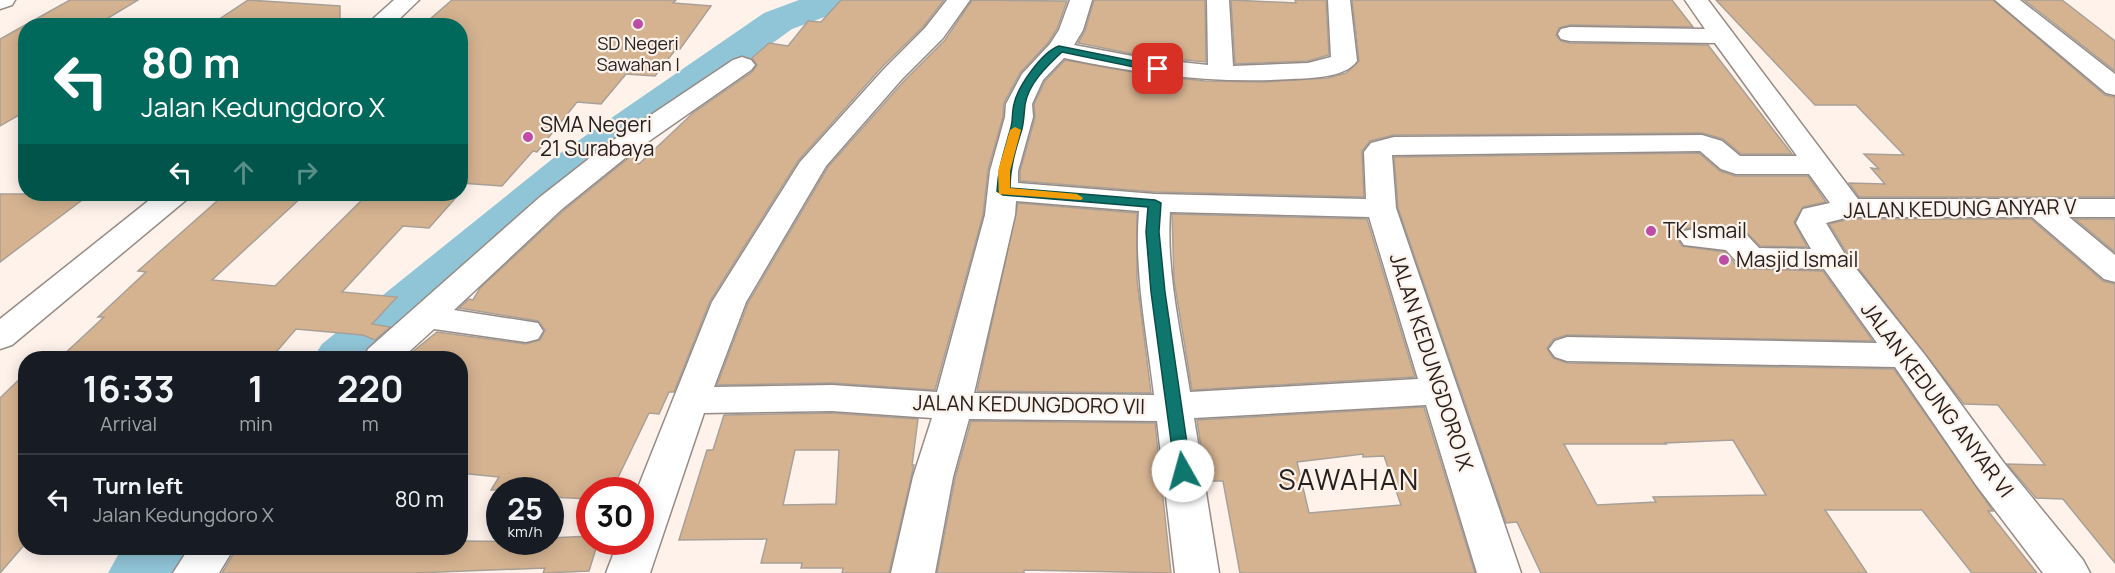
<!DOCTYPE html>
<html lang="en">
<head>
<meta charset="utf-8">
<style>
  body { margin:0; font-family:Manrope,sans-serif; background:#242831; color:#f1f3f6; height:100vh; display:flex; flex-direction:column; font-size:22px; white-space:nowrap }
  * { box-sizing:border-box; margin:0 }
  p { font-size:20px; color:#9ea1a6 }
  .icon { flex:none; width:33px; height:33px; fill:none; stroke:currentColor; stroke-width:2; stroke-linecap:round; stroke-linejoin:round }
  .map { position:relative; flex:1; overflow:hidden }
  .sheet { position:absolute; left:18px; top:351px; width:450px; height:204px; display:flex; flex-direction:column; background:#171b24; border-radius:24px; box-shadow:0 3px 15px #0003 }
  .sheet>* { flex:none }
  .guide { position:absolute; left:18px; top:18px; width:450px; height:183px; border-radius:24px; box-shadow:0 3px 15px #0003; background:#00695c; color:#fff; overflow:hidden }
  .speed { position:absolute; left:486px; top:477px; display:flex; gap:12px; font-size:30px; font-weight:700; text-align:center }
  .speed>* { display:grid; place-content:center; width:78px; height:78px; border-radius:50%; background:#171b24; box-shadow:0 3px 15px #0003; line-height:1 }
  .speed small { font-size:15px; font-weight:400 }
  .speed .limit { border:9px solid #d22; background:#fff; color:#111 }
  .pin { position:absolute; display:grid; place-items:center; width:51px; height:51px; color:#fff; margin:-26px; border-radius:12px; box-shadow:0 3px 9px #0006 }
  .me { position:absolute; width:66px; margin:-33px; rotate:353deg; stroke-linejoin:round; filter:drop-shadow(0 0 4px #0008) }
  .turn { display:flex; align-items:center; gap:21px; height:126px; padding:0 24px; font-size:27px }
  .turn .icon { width:78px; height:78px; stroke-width:2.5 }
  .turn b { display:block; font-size:42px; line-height:51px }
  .lanes { display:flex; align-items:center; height:57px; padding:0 24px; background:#0003; justify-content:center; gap:30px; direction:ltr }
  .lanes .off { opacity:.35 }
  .eta { display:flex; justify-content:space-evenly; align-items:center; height:102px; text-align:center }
  .eta b { font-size:36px; font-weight:700; line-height:42px }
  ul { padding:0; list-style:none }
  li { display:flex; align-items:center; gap:18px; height:90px; padding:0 24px; border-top:2px solid #363941 }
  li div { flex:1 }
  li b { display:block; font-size:22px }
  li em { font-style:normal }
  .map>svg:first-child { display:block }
</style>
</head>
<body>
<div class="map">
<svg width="2115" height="573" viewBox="0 0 2115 573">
  <rect width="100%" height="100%" fill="#fef2eb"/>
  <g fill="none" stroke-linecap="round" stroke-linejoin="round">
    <g fill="#90c4d7" fill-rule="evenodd">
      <polygon points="799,0 863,0 858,8 830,15 792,29 590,176 380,358 313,358 322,344 556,156 764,13"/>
      <polygon points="122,548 199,548 185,573 108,573"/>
    </g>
  </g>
  <g fill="#d5b391" stroke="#a8a097" stroke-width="1.5" fill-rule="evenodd">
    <polygon points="70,0 138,0 95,26 26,26 26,111 0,126 0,39"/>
    <polygon points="248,0 340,6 340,26 209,26"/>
    <polygon points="452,0 676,0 673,3 711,6 680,49 676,49 655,76 626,74 601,104 577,102 537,152 533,151 502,186 460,183 460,26 422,26"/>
    <polygon points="841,0 944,0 923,27 882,67 798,161 710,301 674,392 669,392 659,414 649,413 612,490 590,490 590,499 550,497 550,490 491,490 499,477 460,473 460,358 405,358 437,332 526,344 540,340 545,330 538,321 459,308 469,299 473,300 480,288 563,211 631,156 639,164 693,113 752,72 757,65 752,58 769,43 788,46 808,21 821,22"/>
    <polygon points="972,0 1067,1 1057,29 1048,43 1020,73 1004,103 1003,117 988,170 983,215 935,390 832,383 717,385 748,303 828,167 904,81 945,40"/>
    <polygon points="1094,0 1205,0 1206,62 1143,56 1078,43 1085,31"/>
    <polygon points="1231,0 1296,3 1295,0 1326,0 1329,55 1308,61 1235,64"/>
    <polygon points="1352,0 1672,0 1693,27 1570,25 1559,28 1556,35 1561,41 1570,43 1708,45 1792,154 1741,154 1723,139 1702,133 1394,135 1370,141 1362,151 1364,197 1155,192 1020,181 1020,171 1035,118 1034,104 1045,81 1065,60 1149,75 1205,81 1263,82 1328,78 1346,73 1359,61"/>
    <polygon points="1716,0 1993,0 2105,95 2115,97 2115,197 1859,197 1849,183 1885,184 1871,168 1879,169 1864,154 1904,155 1856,105 1815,105"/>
    <polygon points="2024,0 2062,0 2115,41 2115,71"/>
    <path d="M1699 153 1720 171 1735 176H1808L1826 202 1803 207 1794 222 1807 247 1760 246 1746 232 1695 227 1684 229 1677 237 1682 246 1725 252 1737 266 1749 269 1823 271 1873 341 1567 335 1554 339 1547 348 1553 358 1567 363 1894 369 1993 511H1988L2037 573H1972L1922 510H1825L1867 573H1541L1517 522 1506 523 1398 208 1394 157ZM1733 440 1766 495 1653 497 1656 502 1597 505 1564 444H1666L1665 443Z"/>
    <polygon points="0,194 90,194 0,262"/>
    <polygon points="225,194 305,194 212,280 275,286 368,194 459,194 429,228 403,226 342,292 397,297 372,324 390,327 375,340 363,335 296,329 271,358 60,358 104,317 98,317 146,272 138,271"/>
    <polygon points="1018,203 1137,213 1137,280 1151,393 977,391"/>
    <polygon points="1172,214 1367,219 1415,377 1192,390 1174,280"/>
    <polygon points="1849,219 2031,219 2103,281 2115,284 2115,563 2063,499 2036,498 2007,464 2045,465 1998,405 1964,404 1848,255 1829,224"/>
    <polygon points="2075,219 2115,219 2115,252"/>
    <polygon points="26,373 26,543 0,573 0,398"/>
    <path d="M1424 407 1475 573H1240L1223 481H1206L1197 420ZM1363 454V457L1384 456 1401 505 1309 513 1297 462Z"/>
    <path d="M832 413 918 419 912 465H914L889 573H842L843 568H801L802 563H761L767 539 679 540 707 450H713L724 415ZM795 450H839L836 504 783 505Z"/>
    <polygon points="971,421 1155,423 1171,573 1024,570 1024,573 937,573 955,478"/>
    <polygon points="590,536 590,542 598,542 589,571 543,573 545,568 414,573 222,573 235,551 320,548 460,548 460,541 550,542 550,538"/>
  </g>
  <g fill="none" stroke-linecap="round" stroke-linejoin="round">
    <g stroke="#968b85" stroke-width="3">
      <g id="minor">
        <polygon points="394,0 419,0 392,26 365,26"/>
        <path d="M947 0H970L943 38 902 79 826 166 746 302 714 387 832 385 937 392 985 215 990 171 1005 117 1006 104 1022 74 1050 44 1059 30 1070 0H1092L1083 30 1074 45 1143 58 1208 65 1207 0H1229L1233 66 1308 63 1331 57 1328 0H1350L1357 61C1345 78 1311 78 1292 79 1214 84 1140 74 1064 58L1043 80 1032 104 1033 117 1018 171V183L1155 194 1366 199 1364 152 1371 143 1394 137 1702 135 1722 141 1740 156H1797L1715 43 1570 41 1561 39 1558 34 1561 29 1570 27 1705 29 1685 0H1708L1858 199H2115V217H2069L2115 255V282L2104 279 2032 217H1849L1826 223 1846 256 1925 355 2004 463 2083 560 2090 573H2043L1976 485 1895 367 1567 361 1555 357 1549 349 1555 341 1567 337 1877 343 1824 269 1750 267 1739 264 1726 250 1684 245 1679 238 1684 231 1695 229 1735 232 1746 234 1759 248 1811 249 1796 223 1803 209 1830 203 1809 174H1736L1721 169 1700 151 1392 155 1396 208 1521 573H1477L1426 405 1194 418 1219 573H1175L1157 421 969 419 953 477 935 573H891L913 477 932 418 832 411 704 413 650 573H606L618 542H640V490H637L712 302 800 162 884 69 925 28ZM1016 201 1139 211C1134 272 1147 335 1154 395L974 393 1015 215ZM1170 212 1369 217 1418 379 1190 392C1181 333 1166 272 1170 212Z"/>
        <polygon points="1995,0 2020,0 2115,74 2115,95 2106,93"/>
        <polygon points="742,57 751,60 755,65 751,70 629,155 562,209 454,310 538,323 543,331 538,339 526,342 434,329 402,358 364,358 368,349 540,197 609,143 733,60"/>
        <polygon points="157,194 190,194 186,200 12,345 0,349 0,319"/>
        <polygon points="189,548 234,548 219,573 173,573"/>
      </g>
    </g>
    <g stroke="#968b85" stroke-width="3">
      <polygon id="tertiary" points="0,0 15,0 12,5 0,9"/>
    </g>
    <use href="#minor" fill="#fff" fill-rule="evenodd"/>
    <use href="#tertiary" fill="#fff" fill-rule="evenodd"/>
  </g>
  <path fill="#0f766e" stroke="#0a4d48" stroke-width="1.5" d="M1059 46 1158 66 1163 69 1158 72 1062 52C1047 66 1028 84 1025 105 1024 114 1024 120 1022 129 1016 148 1010 167 1010 188L1155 200 1161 203 1159 232 1165 292 1191 471 1189 476 1183 478 1177 476 1175 471 1151 292 1146 232 1148 207 1003 195 997 191C998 168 1005 149 1011 127 1013 119 1012 111 1014 104 1018 86 1042 52 1059 46Z"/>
  <polygon fill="#f59e0b" points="1015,127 1021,130 1010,171 1010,188 1077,194 1083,198 1081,200 999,194 998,171 1010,130"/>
  <g fill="#be4ba5" stroke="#fef2eb" stroke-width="2">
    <circle cx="638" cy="24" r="6"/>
    <circle cx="528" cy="137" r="6"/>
    <circle cx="1651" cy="231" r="6"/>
    <circle cx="1724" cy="260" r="6"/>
  </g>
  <g text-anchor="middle" stroke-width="4.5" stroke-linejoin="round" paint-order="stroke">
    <g font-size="18" fill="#26211f" stroke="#fef2eb">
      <text x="638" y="50">SD Negeri<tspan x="638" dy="21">Sawahan I</tspan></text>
    </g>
    <g font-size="21" fill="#26211f" stroke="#fef2eb" text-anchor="start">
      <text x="540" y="132">SMA Negeri<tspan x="540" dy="24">21 Surabaya</tspan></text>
      <text x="1663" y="238">TK Ismail</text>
      <text x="1736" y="267">Masjid Ismail</text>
    </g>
    <g font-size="21" fill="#26211f" stroke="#fef2eb">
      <text transform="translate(1960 209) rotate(-1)" y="7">JALAN KEDUNG ANYAR V</text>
      <text transform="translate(1431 362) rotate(72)" y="7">JALAN KEDUNGDORO IX</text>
      <text transform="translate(1937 400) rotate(53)" y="7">JALAN KEDUNG ANYAR VI</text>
      <text transform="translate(1029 405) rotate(1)" y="7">JALAN KEDUNGDORO VII</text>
    </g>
    <g font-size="28" letter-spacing="1.5" fill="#26211f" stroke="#fef2eb">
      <text x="1349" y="490">SAWAHAN</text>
    </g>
  </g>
</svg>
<div class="speed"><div>25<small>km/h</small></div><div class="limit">30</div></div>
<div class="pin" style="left:1158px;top:69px;background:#d93025"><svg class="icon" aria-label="arrive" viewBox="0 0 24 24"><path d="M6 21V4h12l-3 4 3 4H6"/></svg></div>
<svg class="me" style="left:1183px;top:471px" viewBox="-20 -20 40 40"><circle r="19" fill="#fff"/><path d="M0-13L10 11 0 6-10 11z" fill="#0f766e"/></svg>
<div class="guide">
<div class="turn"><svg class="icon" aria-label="left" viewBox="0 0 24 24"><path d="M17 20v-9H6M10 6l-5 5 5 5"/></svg><div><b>80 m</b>Jalan Kedungdoro X</div></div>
<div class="lanes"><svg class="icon" aria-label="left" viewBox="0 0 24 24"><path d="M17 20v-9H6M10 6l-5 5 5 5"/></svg><svg class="icon off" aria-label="ahead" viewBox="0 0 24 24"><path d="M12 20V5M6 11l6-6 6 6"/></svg><svg class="icon off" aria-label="right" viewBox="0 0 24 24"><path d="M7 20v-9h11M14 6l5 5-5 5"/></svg></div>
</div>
<section class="sheet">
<div class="eta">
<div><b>16:33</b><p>Arrival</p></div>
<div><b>1</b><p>min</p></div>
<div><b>220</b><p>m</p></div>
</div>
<ul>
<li><svg class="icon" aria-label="left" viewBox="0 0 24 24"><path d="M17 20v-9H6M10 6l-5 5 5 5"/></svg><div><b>Turn left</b><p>Jalan Kedungdoro X</p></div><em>80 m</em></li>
</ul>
</section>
</div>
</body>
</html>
